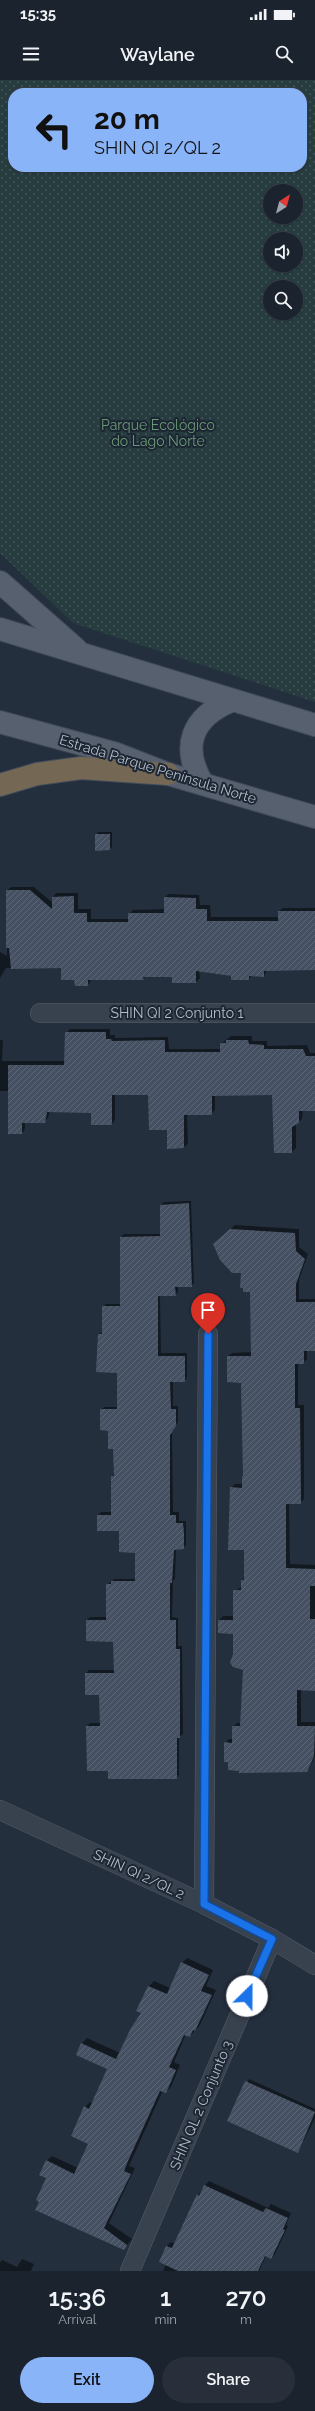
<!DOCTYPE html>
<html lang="en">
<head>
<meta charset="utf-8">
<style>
  body { margin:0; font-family:Raleway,sans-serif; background:#282f3a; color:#f1f3f6; height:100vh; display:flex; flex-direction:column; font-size:15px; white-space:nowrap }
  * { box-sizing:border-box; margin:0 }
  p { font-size:13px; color:#a0a4aa }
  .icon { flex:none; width:22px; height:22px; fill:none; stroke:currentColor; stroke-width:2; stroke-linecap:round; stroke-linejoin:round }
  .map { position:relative; height:2191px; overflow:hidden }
  .sheet { display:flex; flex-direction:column; background:#1b232e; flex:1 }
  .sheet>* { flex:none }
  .banner { position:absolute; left:8px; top:8px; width:299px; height:84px; border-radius:16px; box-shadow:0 1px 3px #0004,0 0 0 1px #39404a; background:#8ab4f8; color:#111; overflow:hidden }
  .needle { width:26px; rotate:36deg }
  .fabs { position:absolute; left:263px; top:104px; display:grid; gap:8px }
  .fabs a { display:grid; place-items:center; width:40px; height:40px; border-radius:50%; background:#1b232e; box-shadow:0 1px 3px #0004,0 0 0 1px #39404a; font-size:20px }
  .pin { position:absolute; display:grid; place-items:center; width:34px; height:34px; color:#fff; margin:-41px -17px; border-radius:50% 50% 50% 0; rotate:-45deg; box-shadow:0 0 4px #0007 }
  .pin .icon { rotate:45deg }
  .me { position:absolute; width:44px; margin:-22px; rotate:23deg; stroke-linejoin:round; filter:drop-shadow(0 0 3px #0008) }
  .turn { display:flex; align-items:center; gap:14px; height:84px; padding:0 20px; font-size:18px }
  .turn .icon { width:52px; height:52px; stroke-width:2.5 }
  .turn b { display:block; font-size:28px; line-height:34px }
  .eta { display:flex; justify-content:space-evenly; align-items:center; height:68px; text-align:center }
  .eta b { font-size:24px; font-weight:600; line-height:28px }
  .button { display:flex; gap:8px; margin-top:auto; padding:8px 20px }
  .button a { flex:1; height:46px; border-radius:24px; background:#8ab4f8; color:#111; font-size:16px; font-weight:600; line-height:46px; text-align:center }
  .button a+a { background:#282f3a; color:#f1f3f6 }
  .status { display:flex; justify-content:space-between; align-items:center; height:28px; padding:0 20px; background:#1b232e; direction:ltr }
  .status svg { height:11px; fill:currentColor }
  header { display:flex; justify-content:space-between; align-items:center; height:52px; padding:0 20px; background:#1b232e; font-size:18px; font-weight:600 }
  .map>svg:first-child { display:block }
</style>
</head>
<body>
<div class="status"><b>15:35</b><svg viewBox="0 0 49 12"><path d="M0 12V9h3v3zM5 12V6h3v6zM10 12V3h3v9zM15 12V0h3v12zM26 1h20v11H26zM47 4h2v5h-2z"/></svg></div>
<header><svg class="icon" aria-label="menu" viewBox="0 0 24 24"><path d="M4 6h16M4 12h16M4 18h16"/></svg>Waylane<svg class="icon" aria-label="search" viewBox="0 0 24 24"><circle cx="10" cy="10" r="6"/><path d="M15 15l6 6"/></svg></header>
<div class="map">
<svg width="315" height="2191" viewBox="0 0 315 2191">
  <defs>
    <pattern id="grass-dots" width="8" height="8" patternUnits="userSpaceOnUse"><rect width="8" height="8" fill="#263c3f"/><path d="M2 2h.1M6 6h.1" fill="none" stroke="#435659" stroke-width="1.8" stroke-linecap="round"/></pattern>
    <pattern id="building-hatch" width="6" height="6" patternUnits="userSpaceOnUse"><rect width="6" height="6" fill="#455162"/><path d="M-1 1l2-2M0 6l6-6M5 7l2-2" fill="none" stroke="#5d6877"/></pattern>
  </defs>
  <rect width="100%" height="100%" fill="#242f3e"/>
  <path fill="url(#grass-dots)" fill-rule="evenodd" d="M0 0H315V622L73 543 0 473ZM13 13H302V87H13ZM270 111H296V137H270ZM270 159H296V185H270ZM270 207H296V233H270Z"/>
  <g fill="#0007">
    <polygon points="98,752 112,752 112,767 110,769 96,755"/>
    <polygon points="11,807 34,807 53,823 53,817 56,813 78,813 78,829 91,829 91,839 129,839 129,834 133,830 165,829 165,817 169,814 199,815 200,825 210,825 211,837 279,837 279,831 283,828 315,828 315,889 268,889 264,896 252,896 249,899 199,891 200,898 196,902 173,896 146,896 143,899 92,899 88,905 75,899 62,887 6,888 0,898 0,872 7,876 7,811"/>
    <polygon points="70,949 110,949 110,955 115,955 115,958 168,957 169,969 221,969 221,964 231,956 252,956 252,961 267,961 267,966 307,965 310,973 315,973 315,1030 303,1030 302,1039 296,1044 296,1068 292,1072 273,1014 215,1015 215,1030 211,1034 187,1034 188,1064 184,1067 168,1049 149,1014 115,1014 115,1040 112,1044 92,1032 50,1031 48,1038 44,1042 25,1042 25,1049 22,1053 9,1011 0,1011 0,960 3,960 2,981 65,981 66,953"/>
    <polygon points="191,1121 194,1203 191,1206 178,1206 178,1212 175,1215 160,1215 161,1273 187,1273 187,1298 184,1301 173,1301 173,1326 178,1326 178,1342 172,1351 173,1432 179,1432 179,1441 186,1441 186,1465 183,1468 176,1468 175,1499 173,1501 172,1537 178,1538 178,1566 182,1566 183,1654 179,1657 179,1695 176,1698 109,1690 87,1646 90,1643 101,1643 100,1614 86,1593 89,1590 115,1590 114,1561 87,1540 90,1537 107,1537 107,1505 110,1502 115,1499 136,1499 136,1472 120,1450 98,1435 101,1432 112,1432 112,1396 115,1394 114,1368 101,1330 104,1327 118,1327 118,1292 99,1254 102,1252 103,1227 106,1224 121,1224 121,1157 124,1154 161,1154 161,1125 164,1122"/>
    <polygon points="235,1145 299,1149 299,1167 308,1174 299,1200 299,1219 315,1219 315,1270 307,1270 307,1279 303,1283 298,1283 298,1325 304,1325 304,1419 300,1423 289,1423 290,1484 315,1485 315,1610 301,1610 301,1642 315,1642 315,1677 307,1691 225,1663 229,1659 233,1659 233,1647 237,1643 241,1643 244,1590 234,1574 234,1552 219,1540 223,1536 234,1536 234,1511 242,1507 242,1500 245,1497 245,1469 231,1408 235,1404 243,1404 244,1394 242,1302 228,1276 232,1273 252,1272 251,1211 242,1192 215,1164"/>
    <polygon points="187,1878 213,1890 206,1906 216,1910 200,1945 190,1956 186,1954 174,1982 180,1985 171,2007 165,2012 163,2010 129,2086 135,2088 109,2143 132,2159 124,2169 47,2098 46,2081 52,2076 78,2088 90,2063 85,2027 90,2022 93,2023 108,1988 77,1974 82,1963 87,1958 120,1973 143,1933 137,1931 149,1906 154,1901 170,1908 182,1883"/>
    <polygon points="249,1999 315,2029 315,2038 298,2072 228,2040"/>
    <polygon points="209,2101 268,2128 271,2124 291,2133 286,2145 288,2146 275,2174 271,2178 266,2176 259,2191 163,2191 166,2184 160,2181 167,2166 171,2162 175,2164 198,2115"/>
    <polygon points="22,2179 34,2184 31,2191 0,2191 0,2183 2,2180 17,2187"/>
  </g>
  <g fill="url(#building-hatch)">
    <polygon points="95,754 110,754 110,770 95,771"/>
    <polygon points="6,810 30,810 52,829 52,817 74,816 74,833 87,833 87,842 128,842 128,833 164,833 164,817 196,818 196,829 207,829 207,841 278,841 278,831 315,831 315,890 264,891 264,897 249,896 249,900 231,900 231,896 196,891 196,903 172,903 172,897 143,897 144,900 88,900 88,906 75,906 74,900 61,900 61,888 11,889 9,868 6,868"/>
    <polygon points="65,952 106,952 106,959 111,959 112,961 165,960 165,972 220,972 220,963 226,963 226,960 248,960 249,964 264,965 264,969 303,969 306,976 315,976 315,1031 299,1031 299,1043 292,1047 292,1073 274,1073 272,1015 212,1016 212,1035 184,1035 184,1068 167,1069 167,1050 149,1050 148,1015 112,1015 112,1045 91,1045 91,1033 47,1032 45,1043 22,1043 22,1054 8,1054 8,985 64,985"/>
    <polygon points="189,1123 192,1207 175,1207 176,1216 158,1216 158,1276 185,1276 185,1302 170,1302 171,1329 176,1329 176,1346 170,1355 170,1435 176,1435 176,1443 183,1443 184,1453 184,1469 174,1470 172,1503 170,1503 170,1540 176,1540 176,1569 180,1569 180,1658 177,1658 177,1699 108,1699 108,1691 87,1691 86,1646 100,1646 99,1615 85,1615 85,1593 114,1593 113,1562 86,1561 86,1540 106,1540 106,1504 111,1504 111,1501 135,1501 135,1473 119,1472 119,1451 97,1451 97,1435 111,1435 111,1396 114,1396 113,1369 108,1369 108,1351 100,1350 100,1329 117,1329 117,1293 96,1292 98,1254 102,1254 102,1226 120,1226 120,1157 160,1156 160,1125"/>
    <polygon points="230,1149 295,1153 296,1171 305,1179 296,1204 296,1222 315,1222 315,1271 304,1271 304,1284 295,1284 295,1328 300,1328 301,1424 286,1424 286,1488 315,1489 315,1506 310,1506 310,1539 315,1539 315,1611 297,1610 297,1646 315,1646 314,1676 307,1692 239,1693 239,1691 228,1690 228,1682 224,1682 224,1662 232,1663 232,1646 240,1646 243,1590 233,1587 230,1583 233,1574 233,1554 218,1553 218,1540 233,1540 233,1510 241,1510 241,1500 244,1500 244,1470 228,1470 230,1407 242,1408 242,1396 243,1396 241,1303 227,1302 227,1276 251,1276 250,1212 243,1212 243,1208 240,1208 241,1193 232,1193 220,1180 213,1164"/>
    <polygon points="181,1882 209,1895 201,1911 212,1915 195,1951 193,1950 190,1957 184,1955 169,1987 176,1990 166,2013 160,2011 128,2081 124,2091 131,2094 104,2148 127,2165 124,2170 35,2130 39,2122 36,2120 46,2098 39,2095 46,2080 74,2094 88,2064 71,2056 84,2026 89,2029 107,1989 76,1975 81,1963 116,1979 131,1948 141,1933 136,1931 148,1906 167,1914"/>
    <polygon points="245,2001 315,2032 298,2073 227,2041"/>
    <polygon points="204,2105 263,2132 266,2128 288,2138 283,2149 285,2150 271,2179 265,2176 258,2191 178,2191 159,2182 166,2166 172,2168 197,2114 199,2116"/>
  </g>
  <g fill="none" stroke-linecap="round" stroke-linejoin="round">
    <g stroke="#565f6c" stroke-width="20">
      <g id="street">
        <polyline points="40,933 315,933"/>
        <polyline points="0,1730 204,1824 272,1859 315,1885"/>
        <polyline points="204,1824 208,1254"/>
        <polyline points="130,2191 272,1859"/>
      </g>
    </g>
    <g stroke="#414a57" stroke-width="24">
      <g id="primary">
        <polyline points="0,502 76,569"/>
        <polyline points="0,549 315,645"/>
        <polyline points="0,642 114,673 168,694 315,737"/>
        <path d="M203 704C180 667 192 637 231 621"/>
      </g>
    </g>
    <g stroke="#434c59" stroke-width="24">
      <polyline id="highway" points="0,705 37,694 81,688 168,694"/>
    </g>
    <use href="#street" stroke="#38414e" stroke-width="19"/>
    <use href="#primary" stroke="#56606e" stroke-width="22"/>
    <use href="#highway" stroke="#746855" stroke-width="22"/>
  </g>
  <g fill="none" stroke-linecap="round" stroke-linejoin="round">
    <g stroke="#114b97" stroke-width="10">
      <polyline id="route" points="208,1254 204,1824 272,1859 247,1916"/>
    </g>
    <use href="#route" stroke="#1a73e8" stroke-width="7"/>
  </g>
  <g text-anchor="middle" stroke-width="4" stroke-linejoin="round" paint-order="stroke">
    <g font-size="14" fill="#6b9a76" stroke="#1d2633">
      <text x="158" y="350">Parque Ecológico<tspan x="158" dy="16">do Lago Norte</tspan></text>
    </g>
    <g font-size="14" fill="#b4bcc9" stroke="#1d2633">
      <text transform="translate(158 689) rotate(17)" y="5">Estrada Parque Península Norte</text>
      <text x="177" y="938">SHIN QI 2 Conjunto 1</text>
      <text transform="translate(139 1794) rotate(25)" y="5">SHIN QI 2/QL 2</text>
      <text transform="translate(201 2025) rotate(-67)" y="5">SHIN QL 2 Conjunto 3</text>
    </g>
  </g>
</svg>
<div class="fabs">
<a><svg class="needle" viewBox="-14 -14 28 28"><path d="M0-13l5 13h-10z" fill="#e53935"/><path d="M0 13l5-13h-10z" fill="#a0a4aa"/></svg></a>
<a><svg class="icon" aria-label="sound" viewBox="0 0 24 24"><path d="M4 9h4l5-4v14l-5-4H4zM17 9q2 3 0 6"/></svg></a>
<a><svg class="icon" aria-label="search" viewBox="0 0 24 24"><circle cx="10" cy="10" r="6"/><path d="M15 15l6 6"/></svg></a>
</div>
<div class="pin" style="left:208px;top:1254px;background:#d93025"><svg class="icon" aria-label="arrive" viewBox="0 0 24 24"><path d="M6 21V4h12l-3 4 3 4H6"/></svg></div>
<svg class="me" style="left:247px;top:1916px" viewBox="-20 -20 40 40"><circle r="19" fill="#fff"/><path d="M0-13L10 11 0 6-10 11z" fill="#1a73e8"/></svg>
<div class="banner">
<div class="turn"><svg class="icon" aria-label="left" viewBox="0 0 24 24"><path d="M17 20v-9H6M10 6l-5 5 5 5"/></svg><div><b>20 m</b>SHIN QI 2/QL 2</div></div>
</div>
</div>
<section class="sheet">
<div class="eta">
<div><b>15:36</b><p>Arrival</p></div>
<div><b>1</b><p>min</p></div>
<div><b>270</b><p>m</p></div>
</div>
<div class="button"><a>Exit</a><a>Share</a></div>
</section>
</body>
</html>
